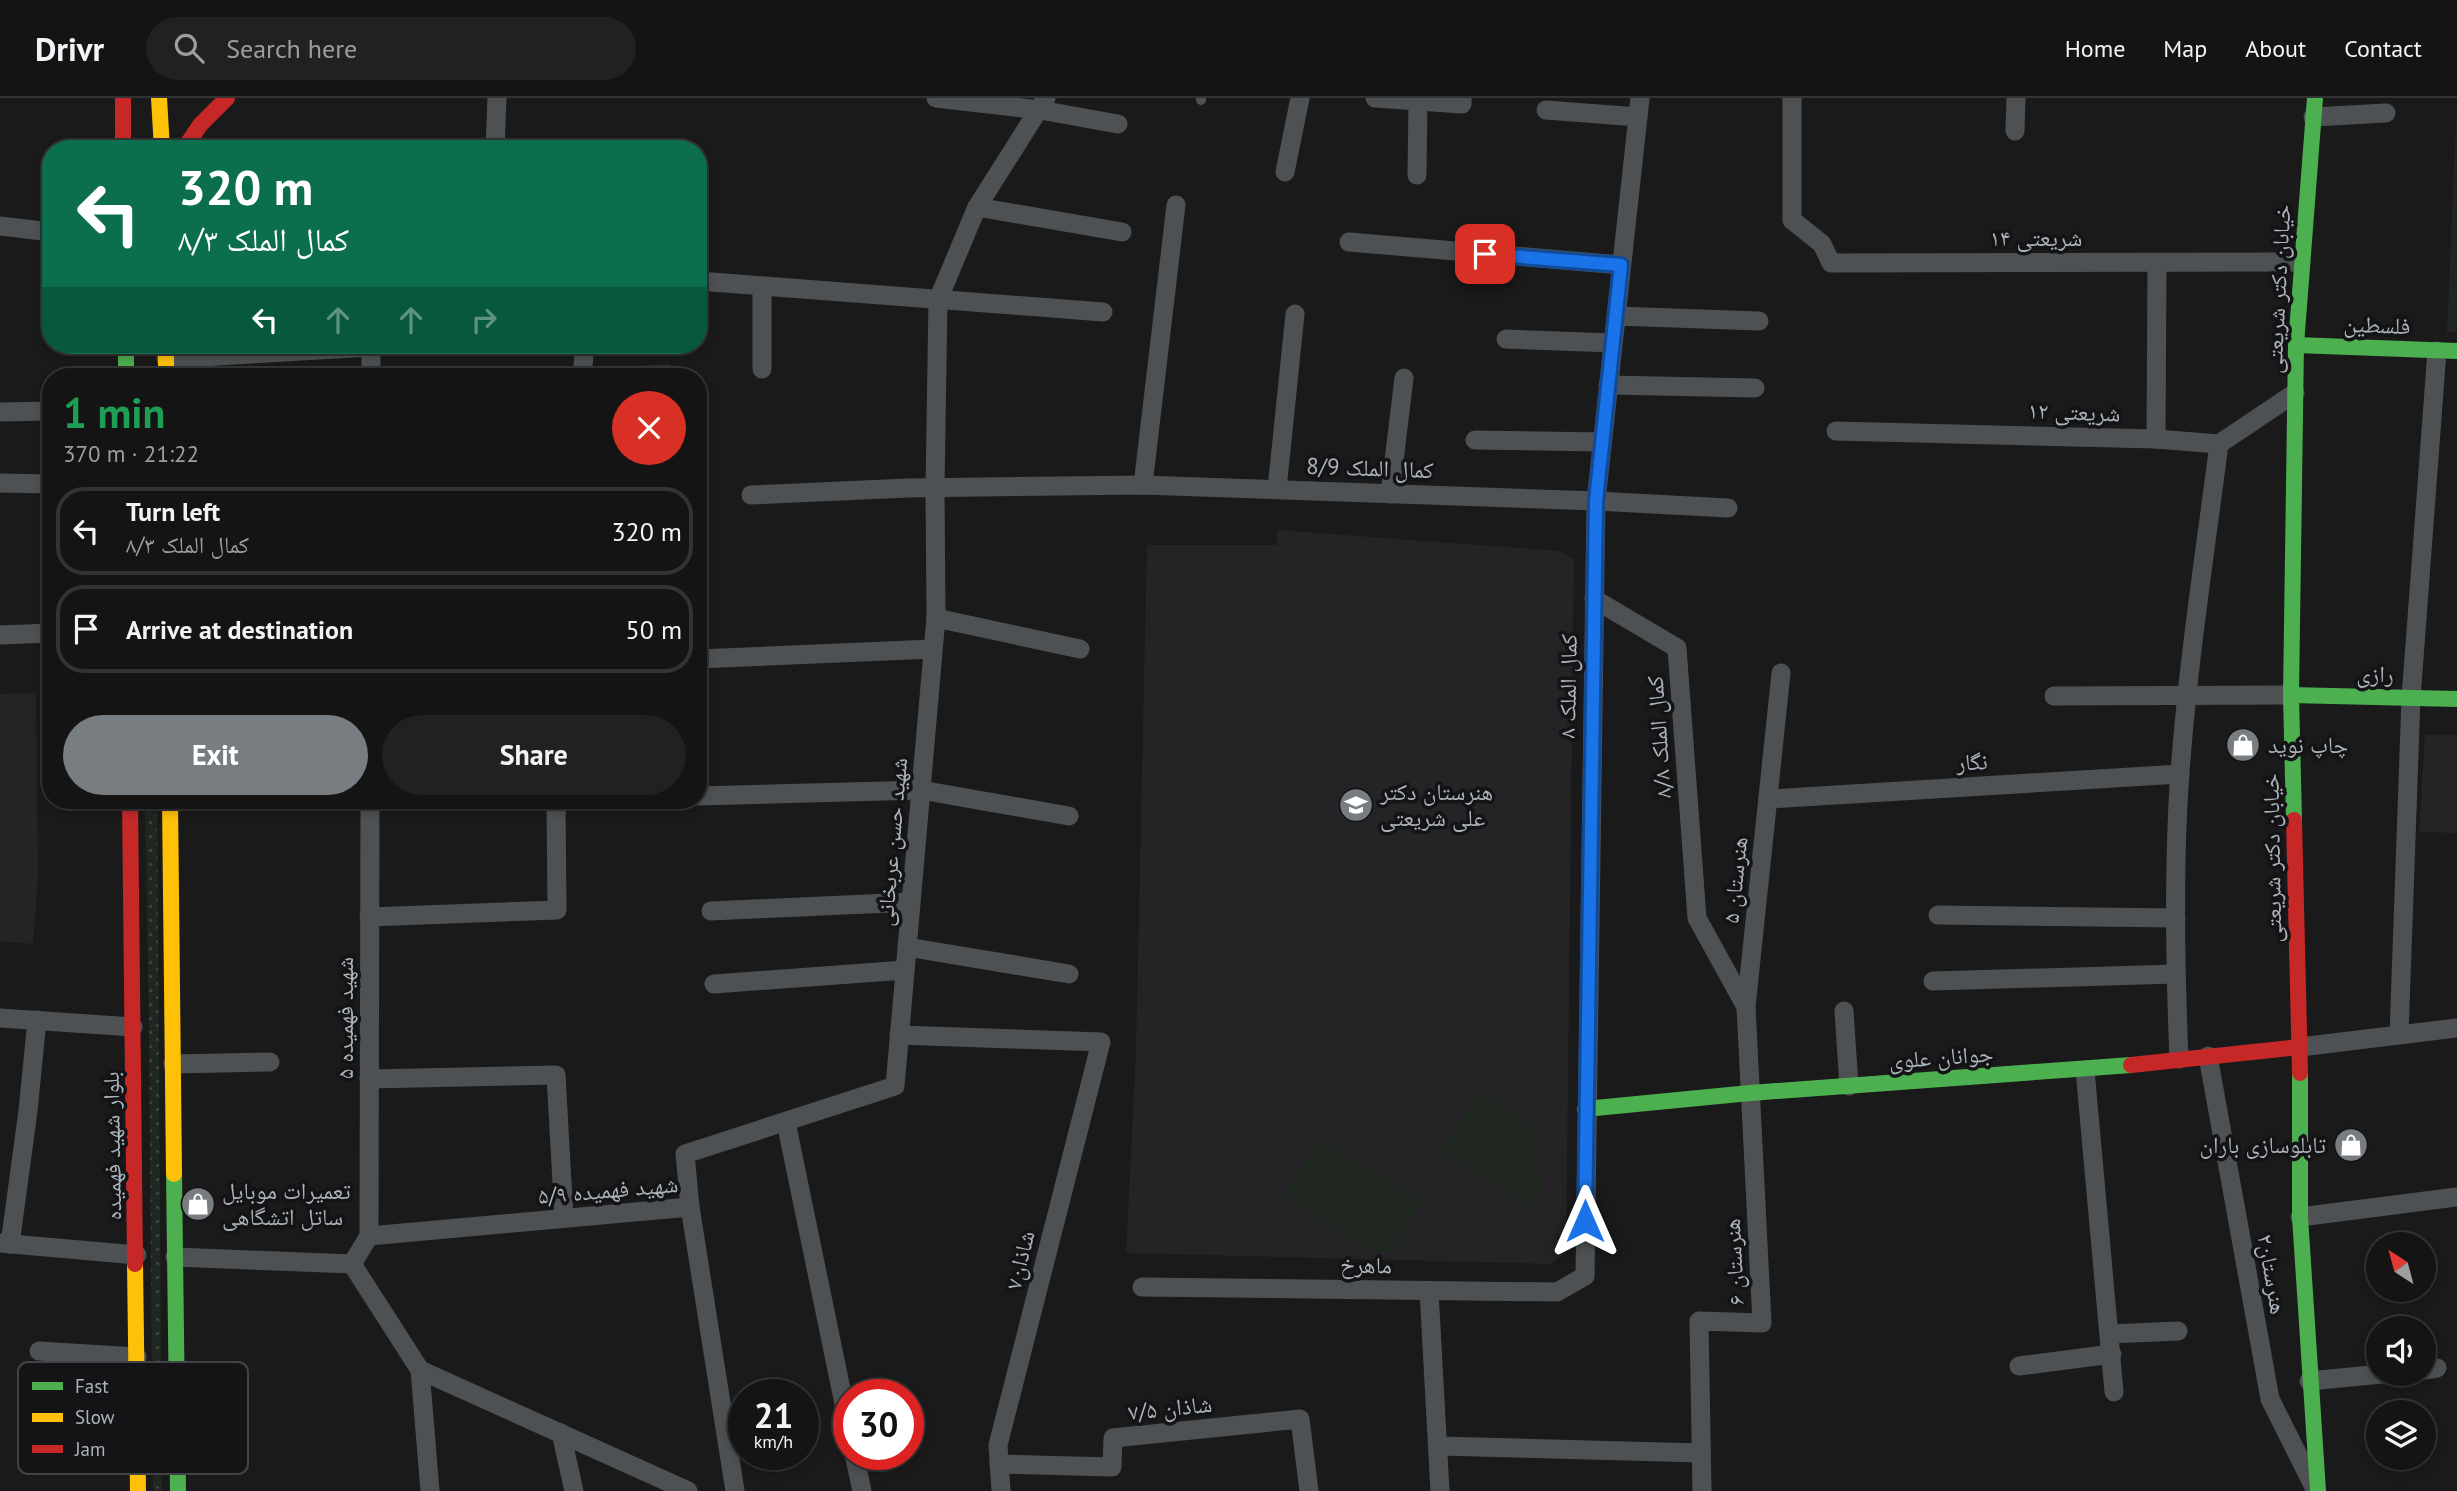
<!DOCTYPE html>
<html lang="en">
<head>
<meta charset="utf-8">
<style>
  body { margin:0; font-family:"PT Sans","Noto Naskh Arabic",sans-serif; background:#212122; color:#f1f3f6; height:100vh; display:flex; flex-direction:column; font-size:26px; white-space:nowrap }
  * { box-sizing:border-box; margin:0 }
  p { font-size:23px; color:#9d9ea0 }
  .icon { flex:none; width:38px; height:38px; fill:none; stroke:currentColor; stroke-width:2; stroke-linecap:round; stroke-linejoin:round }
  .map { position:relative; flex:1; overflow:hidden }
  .panel { position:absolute; left:42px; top:270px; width:665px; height:441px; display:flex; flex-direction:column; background:#141414; border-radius:28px; box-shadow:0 4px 10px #0003,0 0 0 2px #333334 }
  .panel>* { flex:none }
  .hud { position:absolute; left:42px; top:42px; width:665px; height:214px; border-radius:28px; box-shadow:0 4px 10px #0003,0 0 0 2px #333334; background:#0b6e4f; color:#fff; overflow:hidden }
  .needle { width:46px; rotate:324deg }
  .tools { position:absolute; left:2366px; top:1134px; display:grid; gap:14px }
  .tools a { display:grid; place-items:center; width:70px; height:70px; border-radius:50%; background:#141414; box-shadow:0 4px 10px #0003,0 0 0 2px #333334; font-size:35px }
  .speed { position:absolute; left:728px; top:1281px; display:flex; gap:14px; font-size:35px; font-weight:700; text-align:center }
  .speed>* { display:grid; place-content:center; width:91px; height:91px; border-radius:50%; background:#141414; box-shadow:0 4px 10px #0003,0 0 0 2px #333334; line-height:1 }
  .speed small { font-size:18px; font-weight:400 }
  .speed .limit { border:10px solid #d22; background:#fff; color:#111 }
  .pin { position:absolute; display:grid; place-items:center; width:60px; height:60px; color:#fff; margin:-30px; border-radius:14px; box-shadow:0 4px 10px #0006 }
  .me { position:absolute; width:77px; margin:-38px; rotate:0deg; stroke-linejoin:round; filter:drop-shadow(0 0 5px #0008) }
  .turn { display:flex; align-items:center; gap:24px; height:147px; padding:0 21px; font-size:32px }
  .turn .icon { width:91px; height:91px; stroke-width:2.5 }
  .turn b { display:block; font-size:49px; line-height:60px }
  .lanes { display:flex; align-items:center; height:66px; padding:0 21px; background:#0003; justify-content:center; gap:35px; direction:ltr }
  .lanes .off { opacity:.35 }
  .round { display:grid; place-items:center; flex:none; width:74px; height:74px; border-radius:37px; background:#212122 }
  .headline { display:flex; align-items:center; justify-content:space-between; height:119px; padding:0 21px }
  h1 { font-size:42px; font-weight:700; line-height:52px; color:#1e9e55 }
  .cta { display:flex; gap:14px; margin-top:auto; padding:14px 21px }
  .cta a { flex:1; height:80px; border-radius:42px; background:#787d82; color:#fff; font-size:28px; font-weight:700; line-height:80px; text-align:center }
  .cta a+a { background:#212122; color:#f1f3f6 }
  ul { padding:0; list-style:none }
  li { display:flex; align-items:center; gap:21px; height:88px; margin:0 14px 10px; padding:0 7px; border:4px solid #333334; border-radius:28px }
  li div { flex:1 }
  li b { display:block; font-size:26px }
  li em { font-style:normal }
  header { display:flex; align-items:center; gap:42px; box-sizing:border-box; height:98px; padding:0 35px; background:#141414; border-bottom:2px solid #333334 }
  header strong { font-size:33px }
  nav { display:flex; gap:38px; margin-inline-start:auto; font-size:24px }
  .search { width:490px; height:63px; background:#212122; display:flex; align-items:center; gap:18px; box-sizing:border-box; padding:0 24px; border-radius:38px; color:#9d9ea0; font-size:26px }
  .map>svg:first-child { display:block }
</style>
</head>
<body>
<header>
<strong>Drivr</strong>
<div class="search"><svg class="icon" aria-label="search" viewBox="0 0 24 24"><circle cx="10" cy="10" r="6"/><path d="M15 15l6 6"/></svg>Search here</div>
<nav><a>Home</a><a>Map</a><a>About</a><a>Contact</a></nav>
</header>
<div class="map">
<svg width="2457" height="1393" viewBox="0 0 2457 1393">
  <defs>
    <pattern id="grass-dots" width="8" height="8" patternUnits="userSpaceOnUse" patternTransform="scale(1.75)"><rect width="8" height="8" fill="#202720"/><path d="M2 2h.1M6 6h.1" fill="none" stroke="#3e443e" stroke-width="1.8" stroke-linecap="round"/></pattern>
  </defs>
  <rect width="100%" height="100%" fill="#1a1a1a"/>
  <g fill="#242426">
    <polygon points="1277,432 1559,453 1574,461 1566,1155 1551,1166 1126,1155 1136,952 1147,447 1277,447"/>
    <polygon points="36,595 38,779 33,846 0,843 0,596"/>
    <polygon points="2425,636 2457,637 2457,735 2419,734"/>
  </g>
  <polygon fill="url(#grass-dots)" points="145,702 157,702 162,1393 153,1393 149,929"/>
  <g fill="#202720">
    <polygon points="2457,0 2457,234 2447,234"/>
    <polygon points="1481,992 1537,1030 1537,1075 1541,1076 1541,1100 1535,1113 1441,1054"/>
    <polygon points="1318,1040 1423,1103 1393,1154 1374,1154 1283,1100"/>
  </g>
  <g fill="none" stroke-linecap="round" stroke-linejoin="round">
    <polyline stroke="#4e5153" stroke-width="10" points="1201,2 1201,0"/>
    <g stroke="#4e5153" stroke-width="19">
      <polyline points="936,0 1040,12 1118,26"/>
      <polyline points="1375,0 1462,6 1462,0"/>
      <polyline points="1792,0 1792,122 1822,146 1831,165 2301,164"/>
      <polyline points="1546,12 1638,19"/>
      <polyline points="2313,19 2386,15"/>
      <polyline points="2015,33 2016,0"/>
      <polyline points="495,51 497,0"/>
      <polyline points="1285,74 1300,0"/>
      <polyline points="1417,77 1418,3"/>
      <polyline points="977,109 1122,134"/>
      <polyline points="0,128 51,134"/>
      <polyline points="1349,144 1621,167"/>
      <polyline points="698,183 1103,214"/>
      <polyline points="1616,218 1759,223"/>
      <polyline points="1506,241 1613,245"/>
      <polyline points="166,261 371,249"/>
      <polyline points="762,271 762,188"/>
      <polyline points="371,278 371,247"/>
      <polyline points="582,278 585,247"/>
      <polyline points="585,278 669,277"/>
      <polyline points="1608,287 1755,290"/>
      <polyline points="0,314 51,313"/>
      <polyline points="1836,333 2156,341 2219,346 2295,295"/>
      <polyline points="2156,341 2157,165"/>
      <polyline points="1475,342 1602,344"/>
      <polyline points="0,385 51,386"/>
      <polyline points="1143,387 1176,107"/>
      <polyline points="1277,391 1295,216"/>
      <polyline points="1390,396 1404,280"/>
      <polyline points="751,397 908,390 1143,387 1596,403 1728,410"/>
      <polyline points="1594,501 1677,550 1697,820 1746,909"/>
      <polyline points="936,520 1080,551"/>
      <polyline points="0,537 51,535"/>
      <polyline points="698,561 933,551"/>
      <polyline points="2054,598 2291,597"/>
      <polyline points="698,698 921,692 1069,718"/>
      <polyline points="1768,701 2180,676"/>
      <polyline points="711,813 911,804"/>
      <polyline points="1938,817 2176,820"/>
      <polyline points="369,819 557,812 556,702"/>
      <polyline points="907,849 1069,876"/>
      <polyline points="1933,883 2176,876"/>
      <polyline points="714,886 905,872"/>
      <polyline points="1844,913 1849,988"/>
      <polyline points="0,920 133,929"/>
      <polyline points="899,937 1101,944 998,1347 1001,1393"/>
      <polyline points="2399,937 2411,600 2437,253"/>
      <polyline points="2300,949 2457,930"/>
      <polyline points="2208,958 2270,1301 2314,1389"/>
      <path d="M2179 961C2175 866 2173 769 2180 674 2188 564 2205 455 2219 346"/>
      <polyline points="173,966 270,964"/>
      <polyline points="2085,972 2114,1294"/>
      <polyline points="369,981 556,977 564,1120"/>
      <polyline points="786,1024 849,1330"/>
      <polyline points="690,1109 685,1056 895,988 936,520 935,390 938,202 977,109 1046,0"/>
      <polyline points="2300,1119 2457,1099"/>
      <polyline points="369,1138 690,1109 735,1393"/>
      <polyline points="0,1145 137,1157"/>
      <polyline points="10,1146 28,1013 37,922"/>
      <polyline points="175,1159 352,1166 369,1138 370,702"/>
      <polyline points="352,1166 420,1272 430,1393"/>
      <polyline points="1142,1189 1557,1194 1585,1178 1596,403 1640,0"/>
      <polyline points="1429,1193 1440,1393"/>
      <polyline points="2110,1236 2178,1233"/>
      <polyline points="39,1253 137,1259"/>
      <polyline points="2019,1268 2112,1256"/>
      <polyline points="420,1272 688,1393"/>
      <polyline points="2424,1272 2437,1270"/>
      <polyline points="2309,1283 2382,1276"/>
      <polyline points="561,1335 574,1393"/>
      <polyline points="1439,1348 1701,1355"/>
      <polyline points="854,1356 862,1393"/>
      <polyline points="999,1366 1112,1369 1113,1340 1300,1321 1309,1393"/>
      <polyline points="1702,1393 1699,1223 1762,1225 1746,909 1781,575"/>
    </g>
    <g stroke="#4caf50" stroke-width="16">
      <polyline points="126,247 126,278"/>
      <polyline points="2296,247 2457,253"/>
      <polyline points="2291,597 2457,601"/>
      <polyline points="2294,722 2291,597 2296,247 2315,0"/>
      <polyline points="2300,975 2300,1119 2318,1393"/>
      <polyline points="1585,1011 1750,995 2131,967"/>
      <polyline points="174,1076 178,1393"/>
    </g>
    <g stroke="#ffc107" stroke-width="16">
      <polyline points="159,0 162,51"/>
      <polyline points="166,247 166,278"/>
      <polyline points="170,702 174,1076"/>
      <polyline points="135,1166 138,1393"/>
    </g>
    <g stroke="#c62828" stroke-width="16">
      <polyline points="123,0 123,51"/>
      <polyline points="184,51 200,27 227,0"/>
      <polyline points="130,702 135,1166"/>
      <polyline points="2294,722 2300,975"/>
      <polyline points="2131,967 2300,949"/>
    </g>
  </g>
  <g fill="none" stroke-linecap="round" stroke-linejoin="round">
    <g stroke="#114b97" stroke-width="18">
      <polyline id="route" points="1485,156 1621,167 1596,403 1585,1123"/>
    </g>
    <use href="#route" stroke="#1a73e8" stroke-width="12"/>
  </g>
  <defs>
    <g id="shop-disc" transform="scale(1.75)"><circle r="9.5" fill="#787d82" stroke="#141416"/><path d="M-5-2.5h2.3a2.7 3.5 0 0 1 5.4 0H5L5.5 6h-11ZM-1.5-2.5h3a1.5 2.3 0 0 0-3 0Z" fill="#fff"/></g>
    <g id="school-disc" transform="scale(1.75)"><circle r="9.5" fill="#787d82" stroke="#141416"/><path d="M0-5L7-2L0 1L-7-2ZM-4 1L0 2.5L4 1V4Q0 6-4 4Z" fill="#fff"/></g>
  </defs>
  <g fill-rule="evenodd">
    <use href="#shop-disc" x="2243" y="647"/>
    <use href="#school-disc" x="1356" y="707"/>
    <use href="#shop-disc" x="2351" y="1047"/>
    <use href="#shop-disc" x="198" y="1106"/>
  </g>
  <g text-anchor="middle" stroke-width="7" stroke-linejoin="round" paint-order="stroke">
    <g font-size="23" fill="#abb3ba" stroke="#141416">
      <text x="2036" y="148">شریعتی ۱۴</text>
      <text transform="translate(2278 191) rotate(-87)" y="8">خیابان دکتر شریعتی</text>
      <text transform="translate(2377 227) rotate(2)" y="8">فلسطین</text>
      <text transform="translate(2074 314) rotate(2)" y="8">شریعتی ۱۲</text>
      <text transform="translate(1370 370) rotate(2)" y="8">کمال الملک 8/9</text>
      <text transform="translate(2375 576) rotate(1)" y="8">رازی</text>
      <text transform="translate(1568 588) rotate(-89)" y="8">کمال الملک ۸</text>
      <text transform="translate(1659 639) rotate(-94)" y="8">کمال الملک ۸/۸</text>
      <text transform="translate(1972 664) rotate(-3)" y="8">نگار</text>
      <text transform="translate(892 744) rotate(-85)" y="8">شهید حسن عربخانی</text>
      <text transform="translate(2272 760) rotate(-91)" y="8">خیابان دکتر شریعتی</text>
      <text transform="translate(1735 782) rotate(-84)" y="8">هنرستان ۵</text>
      <text transform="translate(345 920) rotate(-90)" y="8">شهید فهمیده ۵</text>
      <text transform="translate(1941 959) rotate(-4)" y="8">جوانان علوی</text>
      <text transform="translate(112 1048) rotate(-91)" y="8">بلوار شهید فهمیده</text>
      <text transform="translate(608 1092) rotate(-5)" y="8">شهید فهمیده ۵/۹</text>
      <text transform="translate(1020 1162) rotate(-76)" y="8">شاذان۷</text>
      <text transform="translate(1734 1164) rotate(-93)" y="8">هنرستان ۶</text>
      <text transform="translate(1366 1167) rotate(1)" y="8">ماهرخ</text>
      <text transform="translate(2272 1176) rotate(80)" y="8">هنرستان۲</text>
      <text transform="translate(1170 1310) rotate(-6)" y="8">شاذان ۷/۵</text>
    </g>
    <g font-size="23" fill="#abb3ba" stroke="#141416" text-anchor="start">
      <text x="2268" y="655">چاپ نوید</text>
      <text x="1380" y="702">هنرستان دکتر<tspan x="1380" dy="26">علی شریعتی</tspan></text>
      <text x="2326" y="1055" text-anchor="end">تابلوسازی باران</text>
      <text x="222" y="1101">تعمیرات موبایل<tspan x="222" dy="26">ساتل اتشگاهی</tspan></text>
    </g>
  </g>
  <rect x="18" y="1264" width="230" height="112" rx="10" fill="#141416" stroke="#414447" stroke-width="2"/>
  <rect x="32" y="1284" width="31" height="8" fill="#4caf50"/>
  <rect x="32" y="1315" width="31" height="9" fill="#ffc107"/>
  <rect x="32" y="1347" width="31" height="8" fill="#c62828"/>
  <g font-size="19" fill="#abb3ba">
    <text x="75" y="1295">Fast</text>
    <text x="75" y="1326">Slow</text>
    <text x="75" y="1358">Jam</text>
  </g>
</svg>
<div class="tools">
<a><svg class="needle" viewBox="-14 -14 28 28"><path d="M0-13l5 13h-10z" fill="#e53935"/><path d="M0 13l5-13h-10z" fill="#9d9ea0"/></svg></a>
<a><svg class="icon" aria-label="sound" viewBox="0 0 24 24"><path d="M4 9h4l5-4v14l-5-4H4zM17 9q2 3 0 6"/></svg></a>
<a><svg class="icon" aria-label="layers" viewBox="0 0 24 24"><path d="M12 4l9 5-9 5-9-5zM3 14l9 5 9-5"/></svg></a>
</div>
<div class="speed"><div>21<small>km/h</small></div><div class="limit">30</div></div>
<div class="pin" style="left:1485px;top:156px;background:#d93025"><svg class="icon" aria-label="arrive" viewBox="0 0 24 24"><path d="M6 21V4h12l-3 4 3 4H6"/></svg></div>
<svg class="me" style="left:1585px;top:1123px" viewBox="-20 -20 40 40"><path d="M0-17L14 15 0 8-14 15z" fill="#1a73e8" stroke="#fff" stroke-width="4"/></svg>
<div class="hud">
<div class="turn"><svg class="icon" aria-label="left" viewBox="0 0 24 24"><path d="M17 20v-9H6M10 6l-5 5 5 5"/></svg><div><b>320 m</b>کمال الملک ۸/۳</div></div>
<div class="lanes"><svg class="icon" aria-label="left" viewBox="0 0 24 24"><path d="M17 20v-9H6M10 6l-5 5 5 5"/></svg><svg class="icon off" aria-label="ahead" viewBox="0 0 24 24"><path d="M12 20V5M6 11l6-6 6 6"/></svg><svg class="icon off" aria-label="ahead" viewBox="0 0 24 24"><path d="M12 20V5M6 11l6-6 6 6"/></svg><svg class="icon off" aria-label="right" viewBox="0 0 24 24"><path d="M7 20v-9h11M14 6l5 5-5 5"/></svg></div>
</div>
<section class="panel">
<div class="headline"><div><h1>1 min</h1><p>370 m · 21:22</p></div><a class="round" style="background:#d93025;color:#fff"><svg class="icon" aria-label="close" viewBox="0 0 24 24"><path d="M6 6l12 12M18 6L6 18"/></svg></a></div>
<ul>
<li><svg class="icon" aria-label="left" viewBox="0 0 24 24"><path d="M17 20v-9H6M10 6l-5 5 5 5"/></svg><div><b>Turn left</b><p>کمال الملک ۸/۳</p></div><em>320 m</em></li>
<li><svg class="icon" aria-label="arrive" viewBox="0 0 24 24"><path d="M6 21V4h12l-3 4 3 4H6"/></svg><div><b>Arrive at destination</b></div><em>50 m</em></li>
</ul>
<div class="cta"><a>Exit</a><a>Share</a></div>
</section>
</div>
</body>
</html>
